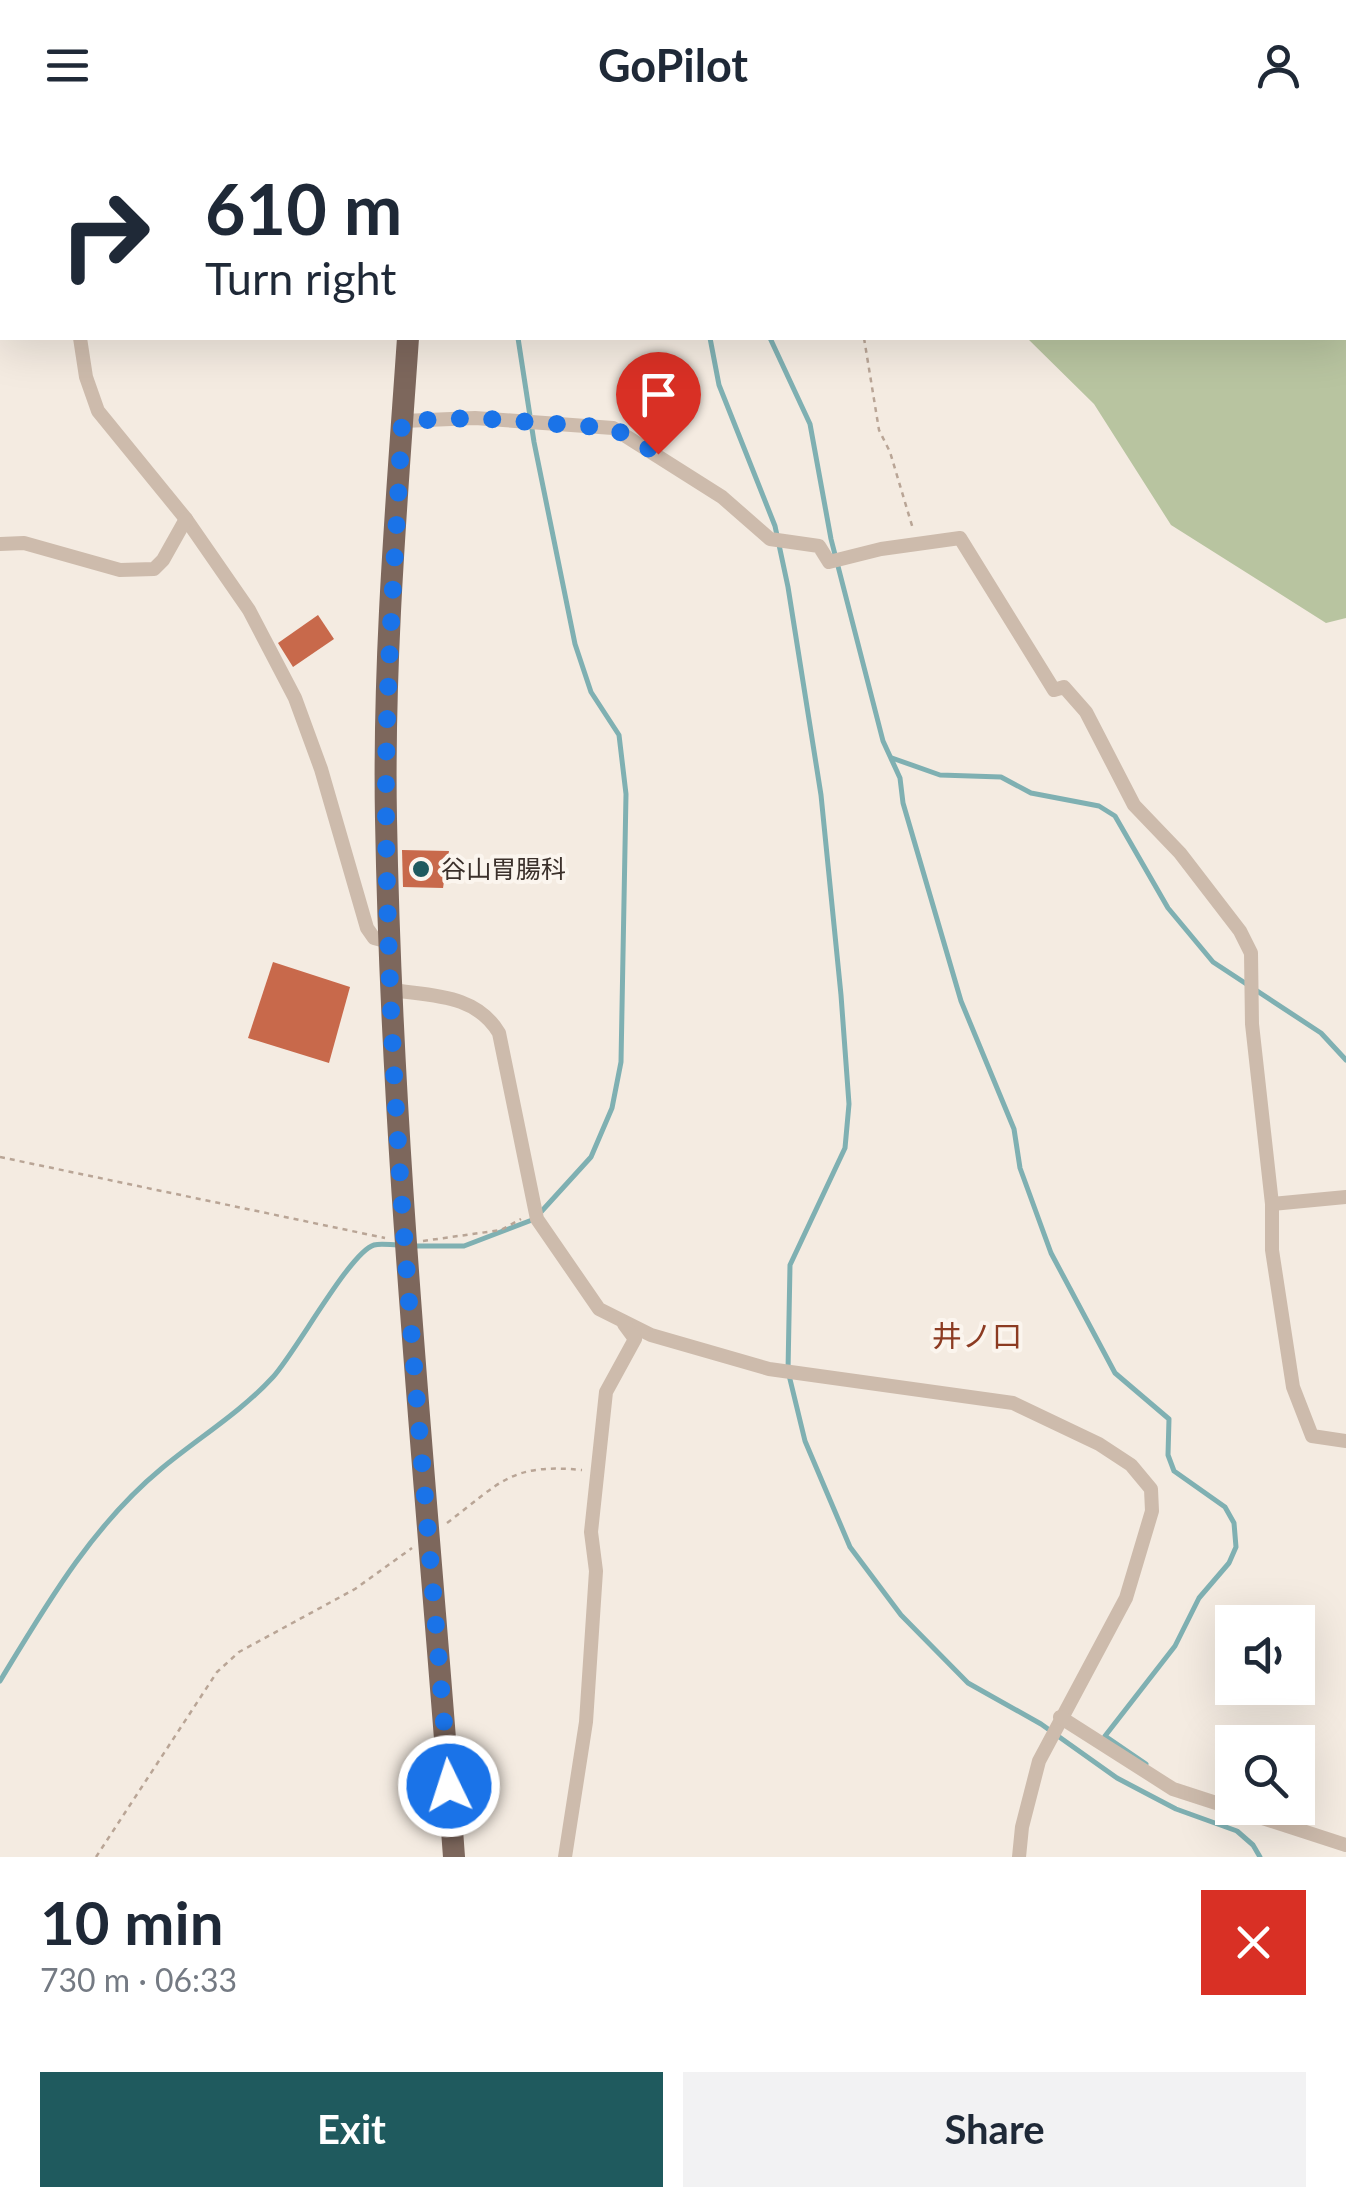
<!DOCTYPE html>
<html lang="en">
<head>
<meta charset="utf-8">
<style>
  body { margin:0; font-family:Lato,"Noto Sans JP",sans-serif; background:#f2f2f3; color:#1f2937; height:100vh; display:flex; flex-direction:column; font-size:38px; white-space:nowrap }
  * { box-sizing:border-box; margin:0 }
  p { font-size:32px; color:#747a83 }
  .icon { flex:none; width:55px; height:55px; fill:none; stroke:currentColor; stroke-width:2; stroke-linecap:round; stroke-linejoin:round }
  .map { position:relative; height:1727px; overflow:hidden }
  .panel { display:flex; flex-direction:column; background:#fff; flex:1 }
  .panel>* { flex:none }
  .banner { position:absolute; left:0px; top:0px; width:1348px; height:210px; box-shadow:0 10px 40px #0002; background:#fff; color:#1f2937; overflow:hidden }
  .buttons { position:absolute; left:1215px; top:1475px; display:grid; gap:20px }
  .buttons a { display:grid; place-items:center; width:100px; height:100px; border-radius:0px; background:#fff; box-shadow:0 10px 40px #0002; font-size:50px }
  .pin { position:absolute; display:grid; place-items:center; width:85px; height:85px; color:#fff; margin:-102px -42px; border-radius:50% 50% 50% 0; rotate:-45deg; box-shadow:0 0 10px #0007 }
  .pin .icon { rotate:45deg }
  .me { position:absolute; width:110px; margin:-55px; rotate:356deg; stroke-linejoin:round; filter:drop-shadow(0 0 8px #0008) }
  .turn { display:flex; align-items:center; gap:35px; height:210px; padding:0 40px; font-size:45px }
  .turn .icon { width:130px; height:130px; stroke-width:2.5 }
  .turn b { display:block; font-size:70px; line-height:85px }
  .round { display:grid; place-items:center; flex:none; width:105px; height:105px; border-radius:0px; background:#f2f2f3 }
  .overview { display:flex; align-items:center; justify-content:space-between; height:170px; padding:0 40px }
  h1 { font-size:60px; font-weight:700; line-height:75px }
  .button { display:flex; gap:20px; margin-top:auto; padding:20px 40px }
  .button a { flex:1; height:115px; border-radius:0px; background:#1f5a5e; color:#fff; font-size:40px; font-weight:700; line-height:115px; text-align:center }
  .button a+a { background:#f2f2f3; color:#1f2937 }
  header { display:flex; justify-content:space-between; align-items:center; height:130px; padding:0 40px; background:#fff; font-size:45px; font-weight:700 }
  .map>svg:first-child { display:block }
</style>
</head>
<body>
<header><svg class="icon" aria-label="menu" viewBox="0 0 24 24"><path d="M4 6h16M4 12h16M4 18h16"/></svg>GoPilot<svg class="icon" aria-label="person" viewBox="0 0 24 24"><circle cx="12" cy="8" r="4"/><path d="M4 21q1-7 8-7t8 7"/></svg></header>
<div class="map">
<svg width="1346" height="1727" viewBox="0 0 1346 1727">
  <rect width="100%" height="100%" fill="#f4ebe1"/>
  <polygon fill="#b8c4a0" points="874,0 1346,0 1346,488 1326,493 1171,395 1094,274 1027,208 1345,208 1345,2"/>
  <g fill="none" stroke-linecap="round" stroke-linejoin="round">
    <g stroke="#7fb0b2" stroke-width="5">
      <polyline points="506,0 506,2"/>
      <polyline points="673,0 673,2"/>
      <polyline points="750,0 751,2"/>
      <polyline points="518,208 534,312 575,514 591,562 619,605 626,664 621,932 612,978 591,1027 540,1083"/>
      <polyline points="710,208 719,255 775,396 788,457 821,665 841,865 849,974 845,1018 790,1135 788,1241 805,1311 850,1417 901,1485 968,1553 1041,1594 1117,1648 1176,1679 1237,1701 1253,1715 1260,1727"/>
      <polyline points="770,208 810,294 831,409 883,611 900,648 903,673 961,871 1014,999 1020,1038 1051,1123 1115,1243 1169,1289 1168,1325 1174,1341 1225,1377 1234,1393 1236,1417 1229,1433 1199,1468 1175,1516 1105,1606 1146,1634"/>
      <polyline points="892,628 940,645 1001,647 1031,663 1099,676 1115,686 1168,778 1213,832 1321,903 1346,930"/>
      <polyline points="413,1116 464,1116 532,1090"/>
      <path d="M0 1551C46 1475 92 1396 161 1339 198 1308 240 1283 273 1247 296 1222 350 1122 374 1115 381 1113 391 1115 397 1115"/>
    </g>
  </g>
  <g fill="#c8694b">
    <polygon points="318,485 334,509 293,537 278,513"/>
    <polygon points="402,720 449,721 443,758 403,757"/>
    <polygon points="273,832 350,857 329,933 248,908"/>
  </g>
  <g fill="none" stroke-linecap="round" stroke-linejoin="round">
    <g stroke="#b9a596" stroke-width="2.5" stroke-dasharray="5 5" stroke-linecap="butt">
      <polyline points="825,0 825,2"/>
      <polyline points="864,208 879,300 890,322 913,399"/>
      <polyline points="0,1027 385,1108"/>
      <polyline points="423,1111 501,1100 521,1089"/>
      <path d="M447 1393C501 1352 511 1333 582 1340"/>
      <polyline points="96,1727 217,1542 239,1522 355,1459 412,1418"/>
    </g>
    <g stroke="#cdbbac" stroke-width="14">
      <polyline points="0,98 2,99"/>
      <polyline points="80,208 86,247 98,281 186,389 249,480 295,568 321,639 367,798 374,808 389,812"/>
      <polyline points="403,291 475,288 613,298 722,367 770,409 819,416 829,432 881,419 960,408 1054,560 1064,557 1086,582 1134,675 1180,723 1240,801 1251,823 1252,894 1272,1074 1272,1120 1293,1257 1312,1306 1346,1311"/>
      <polyline points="0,414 24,413 120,440 154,439 163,430 186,389"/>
      <path d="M392 860C432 866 476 864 499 903L537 1089 599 1179 651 1205 769 1239 1013 1273 1099 1314 1131 1335 1151 1359 1152 1381 1126 1468 1039 1631 1022 1697 1019 1727"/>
      <polyline points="1272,1074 1346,1067"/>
      <polyline points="1060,1587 1173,1659 1346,1715"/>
      <polyline points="565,1727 586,1592 596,1441 591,1402 606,1262 635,1209 624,1194"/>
    </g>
    <g stroke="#7d675c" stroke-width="22">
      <polyline points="422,2 422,0"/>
      <path d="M408 208C397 367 383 529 386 689 392 1035 429 1381 454 1727"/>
    </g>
  </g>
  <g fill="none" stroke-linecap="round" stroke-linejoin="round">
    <path stroke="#1a73e8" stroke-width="18" stroke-dasharray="0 32.4" d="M449 1656C424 1333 388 1007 386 683 385 552 396 422 402 291L475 288 613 298 658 324"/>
  </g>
  <circle fill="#1f5a5e" stroke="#fbf5ee" stroke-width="4" cx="421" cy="739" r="10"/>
  <g text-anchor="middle" stroke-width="8" stroke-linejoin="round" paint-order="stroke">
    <g font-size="25" fill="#3b302b" stroke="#fbf5ee" text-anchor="start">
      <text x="441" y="748">谷山胃腸科</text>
    </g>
    <g font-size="30" fill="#8c3b22" stroke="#fbf5ee">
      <text x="977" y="1217">井ノ口</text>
    </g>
  </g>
</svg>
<div class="buttons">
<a><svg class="icon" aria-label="sound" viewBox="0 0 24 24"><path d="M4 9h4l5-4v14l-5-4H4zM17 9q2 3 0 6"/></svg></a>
<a><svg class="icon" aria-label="search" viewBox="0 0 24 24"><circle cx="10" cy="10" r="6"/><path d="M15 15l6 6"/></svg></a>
</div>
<div class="pin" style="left:658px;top:324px;background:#d93025"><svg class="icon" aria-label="arrive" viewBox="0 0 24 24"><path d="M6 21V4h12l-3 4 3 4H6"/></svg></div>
<svg class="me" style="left:449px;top:1656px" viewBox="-20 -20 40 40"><circle r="17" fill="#1a73e8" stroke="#fff" stroke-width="3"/><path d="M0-11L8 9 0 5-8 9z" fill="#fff"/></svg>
<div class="banner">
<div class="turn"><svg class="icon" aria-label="right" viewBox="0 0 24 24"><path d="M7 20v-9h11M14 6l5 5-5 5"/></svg><div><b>610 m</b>Turn right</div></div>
</div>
</div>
<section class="panel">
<div class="overview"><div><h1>10 min</h1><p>730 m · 06:33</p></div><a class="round" style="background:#d93025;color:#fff"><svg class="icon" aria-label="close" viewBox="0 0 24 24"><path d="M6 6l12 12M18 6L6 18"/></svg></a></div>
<div class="button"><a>Exit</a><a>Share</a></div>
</section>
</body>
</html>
